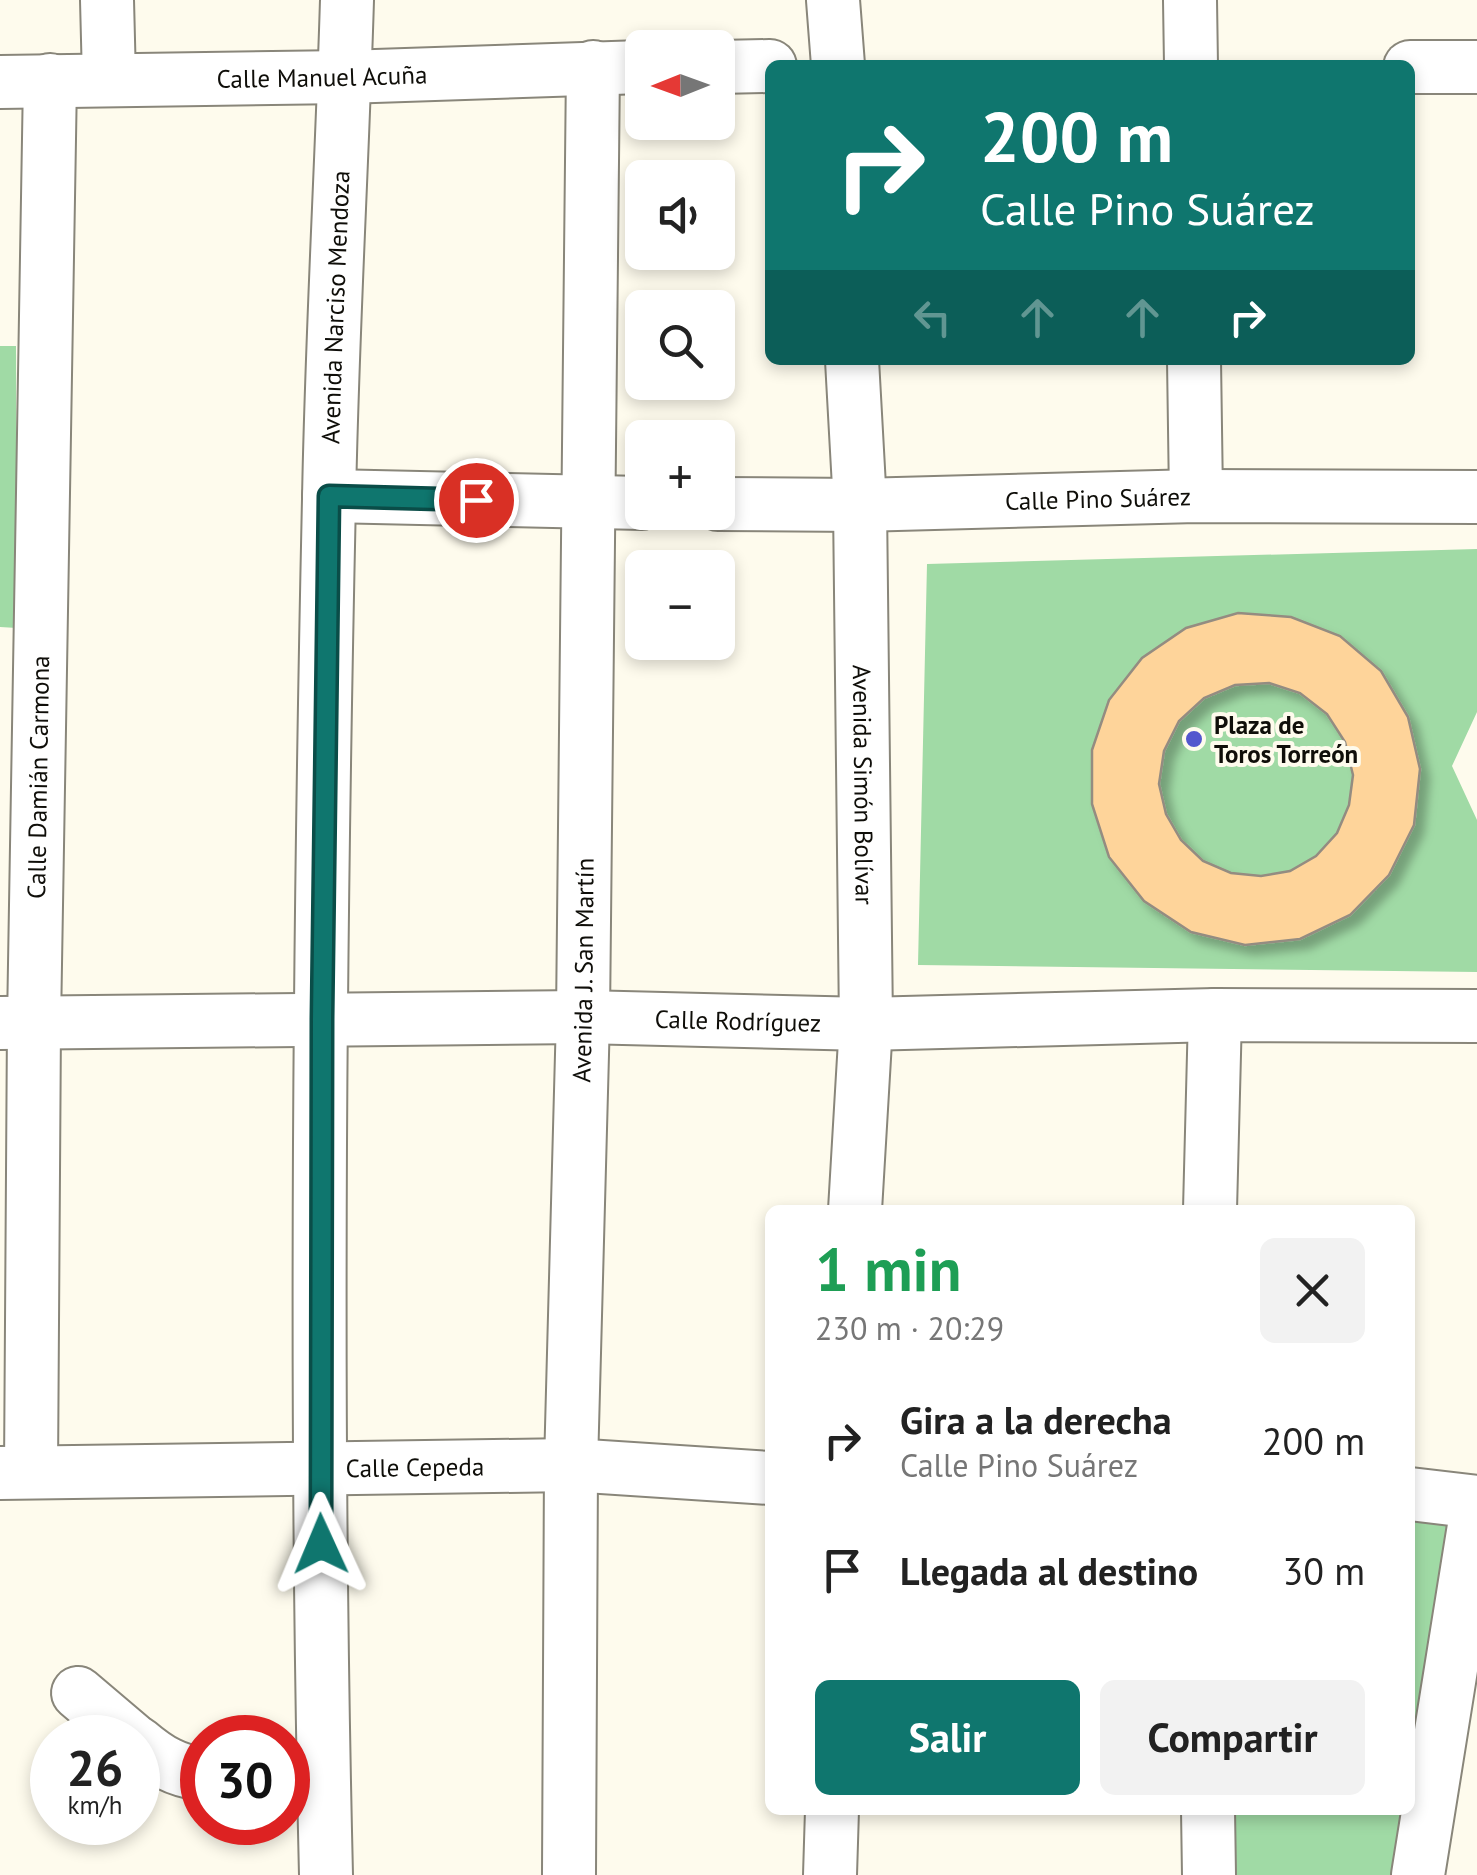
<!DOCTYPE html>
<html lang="es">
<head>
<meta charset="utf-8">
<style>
  body { margin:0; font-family:"PT Sans",sans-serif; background:#f2f2f2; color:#222; height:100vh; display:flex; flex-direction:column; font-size:38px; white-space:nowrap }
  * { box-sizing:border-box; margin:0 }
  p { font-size:32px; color:#767676 }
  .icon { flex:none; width:55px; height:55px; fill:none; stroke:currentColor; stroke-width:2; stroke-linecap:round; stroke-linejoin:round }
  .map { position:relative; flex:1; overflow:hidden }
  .drawer { position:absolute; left:765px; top:1205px; width:650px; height:610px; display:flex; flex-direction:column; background:#fff; border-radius:15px; box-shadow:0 5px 15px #0003 }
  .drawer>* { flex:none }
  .top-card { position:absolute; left:765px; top:60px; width:650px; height:305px; border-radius:15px; box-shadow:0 5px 15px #0003; background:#0f766e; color:#fff; overflow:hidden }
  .needle { width:65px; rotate:269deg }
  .fabs { position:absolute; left:625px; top:30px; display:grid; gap:20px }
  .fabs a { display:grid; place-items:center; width:110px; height:110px; border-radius:15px; background:#fff; box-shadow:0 5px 15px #0003; font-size:50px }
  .speed { position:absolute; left:30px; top:1715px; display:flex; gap:20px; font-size:50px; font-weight:700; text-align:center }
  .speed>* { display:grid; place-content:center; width:130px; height:130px; border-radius:50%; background:#fff; box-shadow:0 5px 15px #0003; line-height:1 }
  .speed small { font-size:25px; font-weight:400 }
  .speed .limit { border:15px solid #d22; background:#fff; color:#111 }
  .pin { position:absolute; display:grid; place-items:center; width:85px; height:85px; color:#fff; margin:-42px; border:5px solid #fff; border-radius:50%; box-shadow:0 2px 10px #0007 }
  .me { position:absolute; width:110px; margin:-55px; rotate:359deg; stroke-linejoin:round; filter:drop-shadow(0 0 8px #0008) }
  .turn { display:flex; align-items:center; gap:35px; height:210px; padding:0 50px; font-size:45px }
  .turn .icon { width:130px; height:130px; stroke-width:2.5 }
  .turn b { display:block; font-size:70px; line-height:85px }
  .lanes { display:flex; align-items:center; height:95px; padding:0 50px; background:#0003; justify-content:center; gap:50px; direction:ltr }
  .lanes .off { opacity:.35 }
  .round { display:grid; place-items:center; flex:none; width:105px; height:105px; border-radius:15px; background:#f2f2f2 }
  .head { display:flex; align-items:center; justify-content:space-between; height:170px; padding:0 50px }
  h1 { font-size:60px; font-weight:600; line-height:75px; color:#1e9e55 }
  .button { display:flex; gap:20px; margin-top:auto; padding:20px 50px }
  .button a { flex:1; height:115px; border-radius:15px; background:#0f766e; color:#fff; font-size:40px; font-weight:600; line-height:115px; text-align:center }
  .button a+a { background:#f2f2f2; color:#222 }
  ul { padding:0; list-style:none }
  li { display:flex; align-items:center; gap:30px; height:130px; padding:0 50px }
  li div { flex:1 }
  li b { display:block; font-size:38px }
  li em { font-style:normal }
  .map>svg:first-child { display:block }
</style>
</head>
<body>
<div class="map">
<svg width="1477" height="1875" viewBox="0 0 1477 1875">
  <defs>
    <filter id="shadow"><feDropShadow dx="9" dy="9" stdDeviation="5" flood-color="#0004"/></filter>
  </defs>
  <rect width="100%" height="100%" fill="#fefbed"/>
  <g fill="#a0daa5">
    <polygon points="0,346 16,346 17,628 0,627"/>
    <polygon points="1477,549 1477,712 1452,766 1477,820 1477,972 918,965 927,564"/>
    <polygon points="1410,1495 1475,1504 1416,1875 1210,1875 1209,1810 1410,1810"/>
  </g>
  <path fill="#fed49a" stroke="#948c81" stroke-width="2.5" fill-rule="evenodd" filter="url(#shadow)" d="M1238 613 1291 617 1340 636 1381 671 1408 717 1420 769 1414 825 1389 875 1350 915 1300 939 1245 945 1191 932 1144 901 1109 857 1092 804V750L1109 700 1142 658 1186 628ZM1269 683 1300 693 1327 714 1345 742 1353 775 1349 805 1337 833 1316 856 1290 871 1261 876 1231 873 1203 861 1181 840 1166 814 1159 784 1164 751 1179 721 1204 698 1235 685Z"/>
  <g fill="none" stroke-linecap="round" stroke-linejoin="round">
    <g stroke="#89867a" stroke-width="56">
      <g id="minor">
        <polyline points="107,0 109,79"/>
        <polyline points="833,0 838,65"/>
        <polyline points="1190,0 1191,65"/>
        <polyline points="718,67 770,66"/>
        <polyline points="1410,67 1477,67"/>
        <path id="s1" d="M0 82 345 77 642 67"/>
        <path id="s2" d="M852 360 860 505 866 1024 855 1210"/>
        <polyline points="1194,360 1196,496"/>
        <polyline points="329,496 642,503"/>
        <path id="s3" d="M718 504 860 505 1196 496 1477 497"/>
        <path id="s4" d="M0 1023 583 1017 866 1024 1215 1015 1477 1016"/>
        <polyline points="1210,1210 1215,1015"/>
        <path id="s5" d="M31 1472 34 1023 50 80"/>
        <path id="s6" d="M0 1473 571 1465 770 1478"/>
        <polyline points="1410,1494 1477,1502"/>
        <polyline points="78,1693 131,1738"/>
        <path d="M138 1743C158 1760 176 1771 202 1774"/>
        <polyline points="1208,1810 1209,1875"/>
        <path id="s7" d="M326 1875C315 1417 319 957 329 499 332 333 342 166 347 0"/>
        <path id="s8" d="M569 1875 571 1465 583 1017 593 67"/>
        <polyline points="830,1875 832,1810"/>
        <polyline points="1418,1875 1477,1507"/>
      </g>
    </g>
    <use href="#minor" stroke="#fff" stroke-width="52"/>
  </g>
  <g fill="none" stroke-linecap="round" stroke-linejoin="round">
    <g stroke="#0a4d48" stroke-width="25">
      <polyline id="route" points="321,1544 322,1019 329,496 476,500"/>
    </g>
    <use href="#route" stroke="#0f766e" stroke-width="18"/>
  </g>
  <circle fill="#5357ce" stroke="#fefbed" stroke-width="4" cx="1194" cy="739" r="10"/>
  <g text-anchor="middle" stroke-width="8" stroke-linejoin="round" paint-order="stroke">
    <g font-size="25" fill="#0f0e09" stroke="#fefbed">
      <text dy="9" stroke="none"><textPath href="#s1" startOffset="322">Calle Manuel Acuña</textPath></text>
      <text dy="9" stroke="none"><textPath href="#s7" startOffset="1568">Avenida Narciso Mendoza</textPath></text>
      <text dy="9" stroke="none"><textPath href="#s3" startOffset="380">Calle Pino Suárez</textPath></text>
      <text dy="9" stroke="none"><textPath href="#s5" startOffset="695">Calle Damián Carmona</textPath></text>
      <text dy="9" stroke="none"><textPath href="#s2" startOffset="425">Avenida Simón Bolívar</textPath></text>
      <text dy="9" stroke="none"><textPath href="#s8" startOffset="905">Avenida J. San Martín</textPath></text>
      <text dy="9" stroke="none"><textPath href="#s4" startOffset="738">Calle Rodríguez</textPath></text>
      <text dy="9" stroke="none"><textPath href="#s6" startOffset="415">Calle Cepeda</textPath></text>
    </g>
    <g font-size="25" font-weight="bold" fill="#0f0e09" stroke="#fefbed" text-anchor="start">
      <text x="1214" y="734">Plaza de<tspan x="1214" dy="29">Toros Torreón</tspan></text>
    </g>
  </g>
</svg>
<div class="fabs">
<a><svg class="needle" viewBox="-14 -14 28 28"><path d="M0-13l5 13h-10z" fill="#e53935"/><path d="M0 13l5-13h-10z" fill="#767676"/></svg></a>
<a><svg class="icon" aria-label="sound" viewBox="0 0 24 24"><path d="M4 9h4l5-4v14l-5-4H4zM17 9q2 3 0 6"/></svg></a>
<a><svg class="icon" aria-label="search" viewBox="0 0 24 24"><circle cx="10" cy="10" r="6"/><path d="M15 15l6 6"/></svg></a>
<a>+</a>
<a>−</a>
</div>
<div class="speed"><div>26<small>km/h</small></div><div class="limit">30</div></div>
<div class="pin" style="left:476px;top:500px;background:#d93025"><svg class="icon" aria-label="arrive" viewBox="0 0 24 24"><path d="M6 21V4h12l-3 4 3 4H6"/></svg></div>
<svg class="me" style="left:321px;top:1544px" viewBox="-20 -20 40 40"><path d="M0-17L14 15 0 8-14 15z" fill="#0f766e" stroke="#fff" stroke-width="4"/></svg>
<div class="top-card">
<div class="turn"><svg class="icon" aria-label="right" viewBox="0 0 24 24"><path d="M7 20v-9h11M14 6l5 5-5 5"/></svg><div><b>200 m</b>Calle Pino Suárez</div></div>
<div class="lanes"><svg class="icon off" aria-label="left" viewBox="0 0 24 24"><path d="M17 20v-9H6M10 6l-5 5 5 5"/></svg><svg class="icon off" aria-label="ahead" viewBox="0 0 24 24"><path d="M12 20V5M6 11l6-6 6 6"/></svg><svg class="icon off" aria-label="ahead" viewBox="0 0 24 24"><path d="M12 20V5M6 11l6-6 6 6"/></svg><svg class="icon" aria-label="right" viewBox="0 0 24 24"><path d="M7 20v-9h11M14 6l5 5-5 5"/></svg></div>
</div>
<section class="drawer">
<div class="head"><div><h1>1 min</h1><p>230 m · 20:29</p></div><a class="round"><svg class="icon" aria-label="close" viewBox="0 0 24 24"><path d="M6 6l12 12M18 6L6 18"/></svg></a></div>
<ul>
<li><svg class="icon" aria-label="right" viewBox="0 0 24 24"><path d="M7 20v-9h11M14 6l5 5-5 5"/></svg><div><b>Gira a la derecha</b><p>Calle Pino Suárez</p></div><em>200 m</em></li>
<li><svg class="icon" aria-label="arrive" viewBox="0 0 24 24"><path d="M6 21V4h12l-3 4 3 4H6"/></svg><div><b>Llegada al destino</b></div><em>30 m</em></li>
</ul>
<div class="button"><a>Salir</a><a>Compartir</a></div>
</section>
</div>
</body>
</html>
